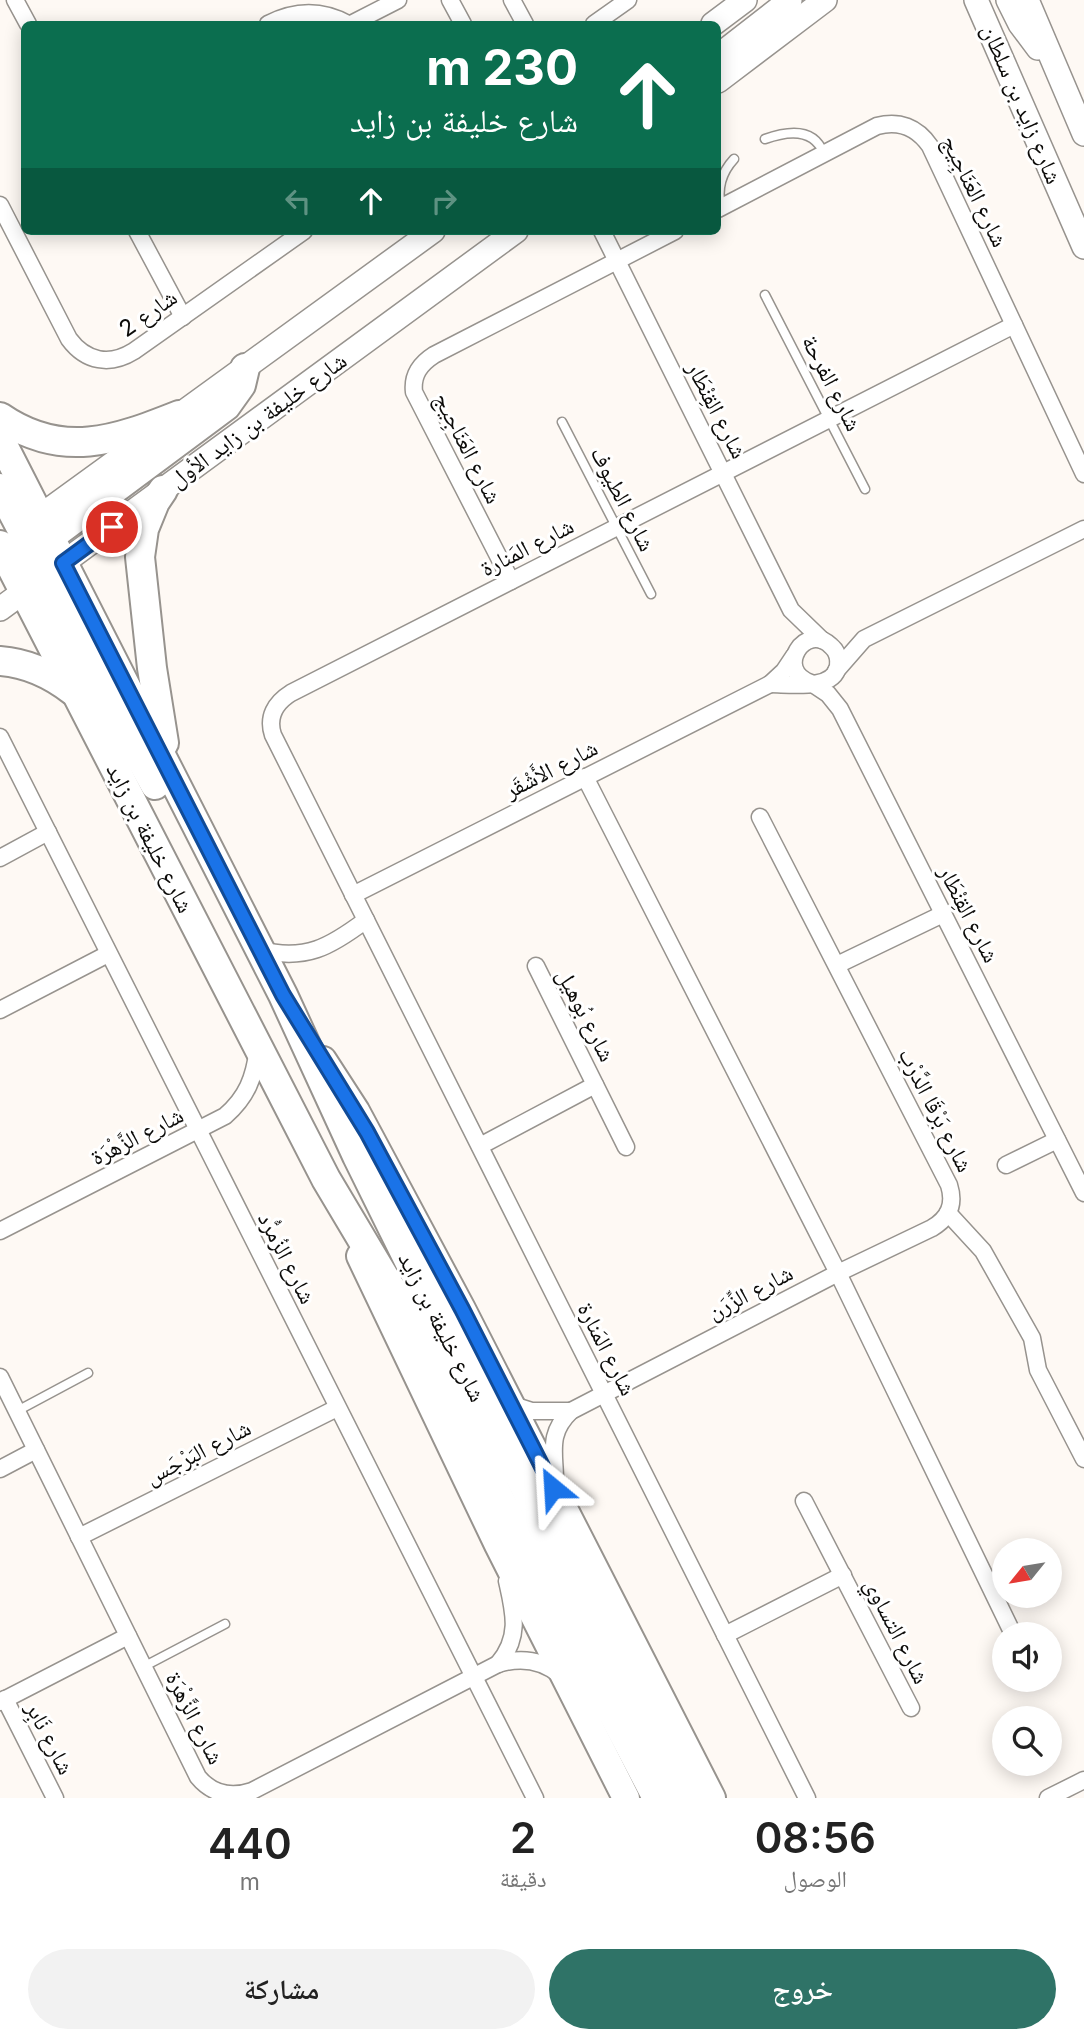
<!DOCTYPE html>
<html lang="ar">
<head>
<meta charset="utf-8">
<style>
  body { margin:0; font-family:Inter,"Noto Naskh Arabic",sans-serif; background:#f2f2f2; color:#222; direction:rtl; height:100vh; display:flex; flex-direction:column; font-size:26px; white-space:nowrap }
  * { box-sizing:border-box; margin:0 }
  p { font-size:23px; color:#767676 }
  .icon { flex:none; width:38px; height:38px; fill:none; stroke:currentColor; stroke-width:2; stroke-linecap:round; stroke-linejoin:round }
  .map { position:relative; height:1798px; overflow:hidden; direction:ltr }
  .details { display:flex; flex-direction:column; background:#fff; flex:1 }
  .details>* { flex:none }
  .banner { position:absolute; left:21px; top:21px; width:700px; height:214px; border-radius:10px; box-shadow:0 4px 18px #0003; direction:rtl; background:#0b6e4f; color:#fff; overflow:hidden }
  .needle { width:46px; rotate:240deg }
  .buttons { position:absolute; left:992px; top:1538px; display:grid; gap:14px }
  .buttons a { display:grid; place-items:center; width:70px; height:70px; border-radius:50%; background:#fff; box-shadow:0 4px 18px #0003; font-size:35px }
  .pin { position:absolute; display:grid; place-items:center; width:60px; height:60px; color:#fff; margin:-30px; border:4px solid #fff; border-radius:50%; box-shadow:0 2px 7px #0007 }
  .me { position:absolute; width:77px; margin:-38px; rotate:333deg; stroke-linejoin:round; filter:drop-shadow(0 0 5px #0008) }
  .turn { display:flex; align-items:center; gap:24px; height:147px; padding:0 28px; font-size:32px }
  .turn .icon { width:91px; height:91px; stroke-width:2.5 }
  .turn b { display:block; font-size:49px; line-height:60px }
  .lanes { display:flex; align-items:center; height:66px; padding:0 28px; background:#0003; justify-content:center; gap:35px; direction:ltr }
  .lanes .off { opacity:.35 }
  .eta { display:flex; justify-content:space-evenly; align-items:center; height:119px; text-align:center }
  .eta b { font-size:42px; font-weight:600; line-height:49px }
  .cta { display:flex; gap:14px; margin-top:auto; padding:14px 28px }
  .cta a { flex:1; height:80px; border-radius:42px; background:#2f7367; color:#fff; font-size:28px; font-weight:600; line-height:80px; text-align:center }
  .cta a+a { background:#f2f2f2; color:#222 }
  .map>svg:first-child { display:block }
</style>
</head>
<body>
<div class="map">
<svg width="1084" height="1798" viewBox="0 0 1084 1798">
  <rect width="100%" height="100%" fill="#fef9f4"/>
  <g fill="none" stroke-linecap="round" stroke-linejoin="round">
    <g stroke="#97938e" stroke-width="11">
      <g id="service">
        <path d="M765 139C787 131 814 127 824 154"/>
        <path d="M721 207C717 189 721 173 734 159"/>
        <polyline points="765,295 865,489"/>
        <polyline points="562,422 651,594"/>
        <polyline points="17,1411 88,1373"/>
        <polyline points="143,1667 225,1624"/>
      </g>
    </g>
    <g stroke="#97938e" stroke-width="19">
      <g id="minor">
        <polyline points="15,0 28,24"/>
        <polyline points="450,0 463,24"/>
        <polyline points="512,0 525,24"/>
        <path d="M268 24C295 10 321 9 348 24"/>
        <polyline points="351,24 398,0"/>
        <polyline points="594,24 628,0"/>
        <path d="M0 205 69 339C86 362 110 366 134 351L304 231"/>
        <path d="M718 209 877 126C899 120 917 127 930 146L1084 474"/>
        <polyline points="137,231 183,317"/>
        <polyline points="602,231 791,610 822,640"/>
        <path d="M511 581 414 392C412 375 420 364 434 355L675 231"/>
        <polyline points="836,671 864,639 1084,529"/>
        <path d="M770 684C790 684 834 691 838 666 839 658 837 651 831 646 806 621 773 670 811 683"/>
        <polyline points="813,684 828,694 840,709 1084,1193"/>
        <polyline points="0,737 535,1798"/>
        <polyline points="585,777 838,1273 1013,1634"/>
        <polyline points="0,858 48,832"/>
        <polyline points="353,895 770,684 784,671 794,656"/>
        <path d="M260 950C306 961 330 947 366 920"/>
        <polyline points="837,965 943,914"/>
        <polyline points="536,966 626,1147"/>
        <polyline points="0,1010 108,954"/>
        <polyline points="480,1146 595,1085"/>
        <polyline points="1006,1165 1057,1140"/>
        <polyline points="948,1213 983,1251 1032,1338 1038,1370 1084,1459"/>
        <path d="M0 1231 225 1116C247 1097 254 1078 258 1049"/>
        <path d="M0 1377 198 1777C212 1794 231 1798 252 1791L498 1664C521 1657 542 1660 560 1675"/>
        <polyline points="510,1404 532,1411 571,1411"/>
        <polyline points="0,1469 36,1450"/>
        <path d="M555 1481C555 1452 547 1434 571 1411L838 1273 932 1228C949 1218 955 1204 949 1185L760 817"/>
        <polyline points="804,1501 911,1708"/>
        <polyline points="79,1537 337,1408"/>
        <polyline points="725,1635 843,1575"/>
        <path d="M498 1664C521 1637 514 1612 507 1581"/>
        <polyline points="5,1699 55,1798"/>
        <polyline points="0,1702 128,1636"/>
        <path d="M807 1798 273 735C267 717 275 703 291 693L1014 325"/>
        <polyline points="1048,1798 1084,1780"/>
      </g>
    </g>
    <g stroke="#97938e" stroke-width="26">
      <g id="secondary">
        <polyline points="976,0 1084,247"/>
        <polyline points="1008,0 1020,24 1038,48"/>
        <polyline points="1027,0 1084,134"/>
        <polyline points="713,24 745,0"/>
        <polyline points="718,56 790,0"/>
        <polyline points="718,81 825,0"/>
        <polyline points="28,525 433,231"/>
        <polyline points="0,609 516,231"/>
      </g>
    </g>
    <g stroke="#97938e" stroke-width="30">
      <g id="primary">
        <polyline points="323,1060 356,1111 462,1309 712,1798"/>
        <polyline points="360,1256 498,1545 626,1798"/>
      </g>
    </g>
    <g stroke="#97938e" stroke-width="32">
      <g id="trunk">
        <path d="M0 417C62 460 116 440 179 415"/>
        <polyline points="0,439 283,995 357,1156 441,1326 686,1798"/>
        <polyline points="0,488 22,530 57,558"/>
        <polyline points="163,490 155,502 144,529 140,557 152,668 164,743"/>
        <polyline points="0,545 326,1179 404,1310 500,1499 657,1798"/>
        <polyline points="6,550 41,579 155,785"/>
        <polyline points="41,553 50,537 226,406 241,385 245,368"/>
        <path d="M0 661C27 663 51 674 73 691"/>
      </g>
    </g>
    <use href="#service" stroke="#fff" stroke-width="8"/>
    <use href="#minor" stroke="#fff" stroke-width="16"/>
    <use href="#secondary" stroke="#fff" stroke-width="23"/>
    <use href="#primary" stroke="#fff" stroke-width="26"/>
    <use href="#trunk" stroke="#fff" stroke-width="28"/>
  </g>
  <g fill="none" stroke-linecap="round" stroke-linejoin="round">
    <g stroke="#114b97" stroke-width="18">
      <polyline id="route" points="112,527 63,563 283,995 367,1132 462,1309 553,1488"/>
    </g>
    <use href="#route" stroke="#1a73e8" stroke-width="12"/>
  </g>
  <g text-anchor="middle" stroke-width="6" stroke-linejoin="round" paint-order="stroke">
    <g font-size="23" fill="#0c0b09" stroke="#fff">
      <text transform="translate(1022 104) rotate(67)" y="8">شارع زايد بن سلطان</text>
      <text transform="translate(975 191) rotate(64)" y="8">شارع العَنَاجِيج</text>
      <text transform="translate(148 313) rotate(-35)" y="8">شارع 2</text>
      <text transform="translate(832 383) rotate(63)" y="8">شارع الفرحة</text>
      <text transform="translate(717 410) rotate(63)" y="8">شارع القِنْطَار</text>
      <text transform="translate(258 420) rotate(-36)" y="8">شارع خليفة بن زايد الأول</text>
      <text transform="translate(468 448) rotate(63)" y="8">شارع العَنَاجِيج</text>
      <text transform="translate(623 499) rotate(63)" y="8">شارع الطيوف</text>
      <text transform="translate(527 547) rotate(-27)" y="8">شارع المَنارة</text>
      <text transform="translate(551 769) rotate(-27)" y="8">شارع الأَشْقَر</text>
      <text transform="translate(150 838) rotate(63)" y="8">شارع خليفة بن زايد</text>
      <text transform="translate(969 914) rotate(63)" y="8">شارع القِنْطَار</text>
      <text transform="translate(586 1015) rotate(63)" y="8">شارع بُوهيل</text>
      <text transform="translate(936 1110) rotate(63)" y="8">شارع بَرْقَا الدَّرْب</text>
      <text transform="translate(137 1136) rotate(-27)" y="8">شارع الزَّهْرَة</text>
      <text transform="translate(287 1258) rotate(63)" y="8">شارع الزُمرُّد</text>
      <text transform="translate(750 1292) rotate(-27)" y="8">شارع الزِّرَن</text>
      <text transform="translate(442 1327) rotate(63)" y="8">شارع خليفة بن زايد</text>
      <text transform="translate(607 1349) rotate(63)" y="8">شارع المَنارة</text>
      <text transform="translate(198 1452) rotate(-27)" y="8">شارع البَرْجَس</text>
      <text transform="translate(897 1631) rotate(63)" y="8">شارع التساوي</text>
      <text transform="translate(195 1718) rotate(63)" y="8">شارع الزَّهْرَة</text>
      <text transform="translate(50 1738) rotate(63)" y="8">شارع نَابِر</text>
    </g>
  </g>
</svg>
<div class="buttons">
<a><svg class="needle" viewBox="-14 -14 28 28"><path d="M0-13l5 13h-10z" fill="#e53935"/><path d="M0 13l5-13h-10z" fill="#767676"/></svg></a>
<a><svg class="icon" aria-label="sound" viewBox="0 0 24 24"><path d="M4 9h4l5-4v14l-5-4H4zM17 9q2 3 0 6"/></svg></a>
<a><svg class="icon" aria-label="search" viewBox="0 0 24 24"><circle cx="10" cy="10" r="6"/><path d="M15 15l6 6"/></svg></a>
</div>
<div class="pin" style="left:112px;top:527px;background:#d93025"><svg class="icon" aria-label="arrive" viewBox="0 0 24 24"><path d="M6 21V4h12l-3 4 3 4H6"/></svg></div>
<svg class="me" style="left:553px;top:1488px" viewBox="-20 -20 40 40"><path d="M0-17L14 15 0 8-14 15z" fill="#1a73e8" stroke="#fff" stroke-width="4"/></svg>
<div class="banner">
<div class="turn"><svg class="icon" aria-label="ahead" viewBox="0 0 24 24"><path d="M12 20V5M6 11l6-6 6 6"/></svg><div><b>230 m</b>شارع خليفة بن زايد</div></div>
<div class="lanes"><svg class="icon off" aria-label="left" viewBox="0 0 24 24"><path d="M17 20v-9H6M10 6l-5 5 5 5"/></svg><svg class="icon" aria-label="ahead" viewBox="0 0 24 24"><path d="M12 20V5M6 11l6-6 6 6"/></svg><svg class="icon off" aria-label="right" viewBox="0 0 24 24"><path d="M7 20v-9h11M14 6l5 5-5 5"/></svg></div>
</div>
</div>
<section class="details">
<div class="eta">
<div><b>08:56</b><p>الوصول</p></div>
<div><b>2</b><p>دقيقة</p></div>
<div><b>440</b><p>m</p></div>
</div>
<div class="cta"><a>خروج</a><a>مشاركة</a></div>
</section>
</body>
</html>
